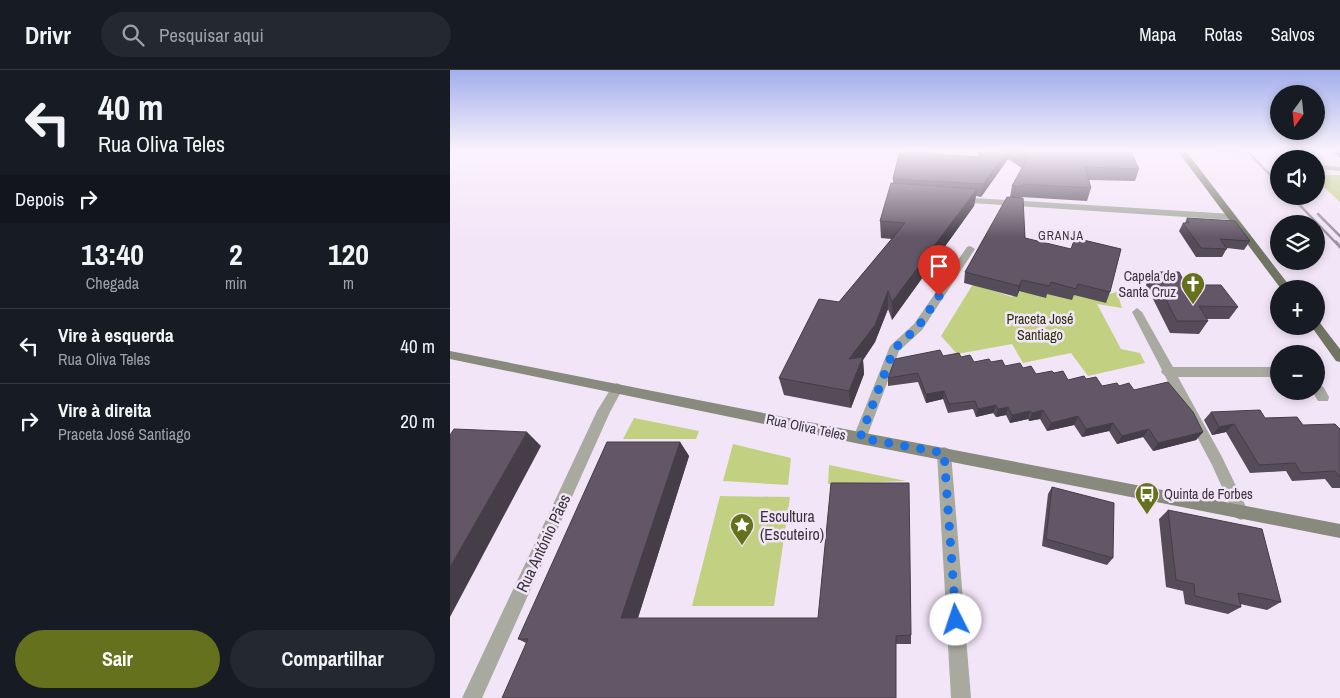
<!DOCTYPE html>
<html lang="pt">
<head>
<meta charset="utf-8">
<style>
  body { margin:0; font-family:"Archivo Narrow",sans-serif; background:#242831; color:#f1f3f6; height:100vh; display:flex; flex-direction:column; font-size:19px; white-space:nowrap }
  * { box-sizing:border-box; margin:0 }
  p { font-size:16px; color:#9ea1a6 }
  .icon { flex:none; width:28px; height:28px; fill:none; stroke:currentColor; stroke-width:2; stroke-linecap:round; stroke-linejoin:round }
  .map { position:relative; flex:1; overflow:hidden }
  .sheet { display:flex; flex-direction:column; background:#171b24; width:450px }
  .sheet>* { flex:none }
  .guide { background:#171b24; color:#f1f3f6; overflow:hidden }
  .needle { width:32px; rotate:195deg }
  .controls { position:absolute; left:820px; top:15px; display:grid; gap:10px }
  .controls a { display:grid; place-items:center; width:55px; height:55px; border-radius:50%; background:#171b24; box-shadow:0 2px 8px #0003; font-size:25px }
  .pin { position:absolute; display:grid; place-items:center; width:42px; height:42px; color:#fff; margin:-51px -21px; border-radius:50% 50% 50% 0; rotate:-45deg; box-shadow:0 0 5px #0007 }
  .pin .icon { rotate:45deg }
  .me { position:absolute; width:55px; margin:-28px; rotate:356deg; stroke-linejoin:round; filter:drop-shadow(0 0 4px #0008) }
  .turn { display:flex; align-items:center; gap:18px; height:105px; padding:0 15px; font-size:22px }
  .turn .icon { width:65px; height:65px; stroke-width:2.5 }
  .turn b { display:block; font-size:35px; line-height:42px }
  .then { display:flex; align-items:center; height:48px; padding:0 15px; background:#0003; gap:10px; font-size:19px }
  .eta { display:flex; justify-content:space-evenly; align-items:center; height:85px; text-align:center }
  .eta b { font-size:30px; font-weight:700; line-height:35px }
  .cta { display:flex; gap:10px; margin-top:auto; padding:10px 15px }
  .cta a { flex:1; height:58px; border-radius:30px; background:#65711c; color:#fff; font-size:20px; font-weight:700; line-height:58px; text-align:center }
  .cta a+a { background:#242831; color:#f1f3f6 }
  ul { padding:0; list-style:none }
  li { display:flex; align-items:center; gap:15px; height:75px; padding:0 15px; border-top:1px solid #363941 }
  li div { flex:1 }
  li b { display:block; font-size:19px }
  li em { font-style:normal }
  header { display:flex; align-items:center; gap:30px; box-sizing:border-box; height:70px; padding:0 25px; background:#171b24; border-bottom:1px solid #363941 }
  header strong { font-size:24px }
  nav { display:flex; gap:28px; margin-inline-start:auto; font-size:18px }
  .search { width:350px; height:45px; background:#242831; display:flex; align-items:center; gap:12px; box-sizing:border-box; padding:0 18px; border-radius:28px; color:#9ea1a6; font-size:19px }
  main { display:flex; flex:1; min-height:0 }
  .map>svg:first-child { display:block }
</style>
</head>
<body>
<header>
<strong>Drivr</strong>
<div class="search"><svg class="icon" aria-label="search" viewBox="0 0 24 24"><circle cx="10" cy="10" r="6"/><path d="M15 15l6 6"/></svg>Pesquisar aqui</div>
<nav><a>Mapa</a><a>Rotas</a><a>Salvos</a></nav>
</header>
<main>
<section class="sheet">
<div class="guide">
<div class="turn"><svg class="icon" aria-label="left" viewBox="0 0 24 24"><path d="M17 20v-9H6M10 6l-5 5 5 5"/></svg><div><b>40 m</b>Rua Oliva Teles</div></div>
<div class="then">Depois<svg class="icon" aria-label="right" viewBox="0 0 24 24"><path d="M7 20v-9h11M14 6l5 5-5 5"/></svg></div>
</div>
<div class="eta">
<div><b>13:40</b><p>Chegada</p></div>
<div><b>2</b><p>min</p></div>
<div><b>120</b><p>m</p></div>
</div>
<ul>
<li><svg class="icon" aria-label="left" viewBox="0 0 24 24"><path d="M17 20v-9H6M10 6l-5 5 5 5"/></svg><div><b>Vire à esquerda</b><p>Rua Oliva Teles</p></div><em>40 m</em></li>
<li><svg class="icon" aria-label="right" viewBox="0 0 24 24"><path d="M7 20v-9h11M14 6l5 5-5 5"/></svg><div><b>Vire à direita</b><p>Praceta José Santiago</p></div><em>20 m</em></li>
</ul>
<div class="cta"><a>Sair</a><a>Compartilhar</a></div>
</section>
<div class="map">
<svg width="890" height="628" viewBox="0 0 890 628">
  <rect width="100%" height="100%" fill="#f3e5f8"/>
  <g fill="#c2d181">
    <polygon points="866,105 890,105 890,132 866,110"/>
    <polygon points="523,214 562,227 567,217 651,226 667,222 672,238 647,234 671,279 690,283 695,293 638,306 621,283 573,293 562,274 507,284 491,266"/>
    <polygon points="184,348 249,361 246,369 173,369"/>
    <polygon points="283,374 341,388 338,415 273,411"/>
    <polygon points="379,395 456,411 378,414"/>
    <polygon points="270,426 340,427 324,536 242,536"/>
  </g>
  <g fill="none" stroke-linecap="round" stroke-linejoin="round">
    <g fill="#a8aaa0" fill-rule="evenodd">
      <polygon points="847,80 855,80 865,89 856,89"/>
      <polygon points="866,91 872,95 890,97 890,101 867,99"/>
      <polygon points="508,127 782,144 786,147 782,150 505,132 505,128"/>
      <polygon points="520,176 525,179 472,260 449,281 415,372 410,374 405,372 403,368 440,276 464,254 517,177"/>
      <polygon points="687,238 692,242 723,297 829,297 829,307 728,307 772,387 799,443 796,448 791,450 786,448 762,395 715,306 711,302 712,300 682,242"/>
      <path d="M866 312C873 314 876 321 879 327L878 331H868L862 321H866Z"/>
      <polygon points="167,313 171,315 173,318 160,342 32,628 12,628 147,341 163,315"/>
      <polygon points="494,377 499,379 501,383 521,628 501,628 487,383 489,379"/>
    </g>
    <polygon fill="#878a7d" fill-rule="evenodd" points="0,281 410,362 890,454 890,468 410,374 0,289"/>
    <g fill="#707463" fill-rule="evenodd">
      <polygon points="727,80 735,80 842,219 831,219"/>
      <polygon points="866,252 870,253 890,279 890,292 886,291 861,256 866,256"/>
    </g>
    <g stroke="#9d93a1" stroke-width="2.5">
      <polyline points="796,80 829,114"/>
      <polyline points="841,126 887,174"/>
      <polyline points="868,144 890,166"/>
    </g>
    <polyline stroke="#9d93a1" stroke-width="3" points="886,172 890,177"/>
  </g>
  <g fill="#554b59">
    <polygon points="528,80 680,80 689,99 685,111 638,110 641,118 637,131 571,127 575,168 660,222 656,233 624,225 622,230 597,224 596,228 569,221 567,227 514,213 515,202 560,127 562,116 572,98 558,89 531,127 526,126 524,136 442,250 438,239 425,272 413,290 414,304 401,338 334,325 329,308 389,232 442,169 431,168 430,151 443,114 443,109 485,84 529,87"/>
    <polygon points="764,80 796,80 795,83 767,82"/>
    <polygon points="880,80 890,80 890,88"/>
    <polygon points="737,148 800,171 794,180 777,178 772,187 746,187 729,161 733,153 735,153"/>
    <polygon points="702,202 736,215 788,237 779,249 756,249 758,251 749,264 720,263 696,215"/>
    <polygon points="493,286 511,287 524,292 541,292 555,296 573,298 586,304 604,303 618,310 636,309 652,316 669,316 684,320 753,362 746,370 703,381 693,367 667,374 659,361 632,367 624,355 597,361 590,349 579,351 578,349 560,353 556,345 546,347 543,343 526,347 523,339 498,343 493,329 476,333 468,312 438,316 438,308"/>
    <polygon points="761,342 815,348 853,355 890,359 890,418 882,418 875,409 842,411 836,401 800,403 776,362 762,365 754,350"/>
    <polygon points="230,372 239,386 188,548 461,565 461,574 76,573 68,569"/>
    <polygon points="602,417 663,488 657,495 592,476 598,424"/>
    <polygon points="718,440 831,532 817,540 790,534 791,537 778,544 735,534 733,521 716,517 709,449"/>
  </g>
  <g fill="#453d48">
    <polygon points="558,80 560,80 558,89 531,127 533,114"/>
    <polygon points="527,119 524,136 442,250 442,232"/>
    <polygon points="572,210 569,221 567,227 569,216"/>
    <polygon points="438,221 438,239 425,272 413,290 414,304 401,338 399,321 399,289"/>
    <polygon points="494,321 493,329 476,333 476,324"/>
    <polygon points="546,335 543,343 526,347 528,339"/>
    <polygon points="558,337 556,345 546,347 548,339"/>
    <polygon points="593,340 590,349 579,351 582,343"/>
    <polygon points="580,341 578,349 560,353 562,345"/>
    <polygon points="628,346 624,355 597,361 601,353"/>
    <polygon points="663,353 659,361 632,367 636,359"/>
    <polygon points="784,354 776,362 762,365 769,357"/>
    <polygon points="699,359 693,367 667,374 672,366"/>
    <polygon points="77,362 91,376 0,547 0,497"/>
    <polygon points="753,362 746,370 703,381 708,373"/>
    <polygon points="230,372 239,386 185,557 171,548"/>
  </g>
  <g fill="#635767" stroke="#453d48">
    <polygon points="450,80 484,80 483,84 532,87 531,80 558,80 533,114 443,109"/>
    <polygon points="566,80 680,80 689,99 635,97 641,118 573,114 573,116 562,116 578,87"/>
    <polygon points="441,113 527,119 442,232 438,221 425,255 399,289 413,287 399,321 329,308 369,229 389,232 455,153 430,151"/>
    <polygon points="557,127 573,128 575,168 621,179 625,168 671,179 660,222 628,214 626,219 601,212 599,216 572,210 569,216 515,202"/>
    <polygon points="737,148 785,151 800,171 770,169 777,179 751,178 733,153 739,153"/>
    <polygon points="702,202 729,202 736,215 771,215 788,237 749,236 758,251 727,251"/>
    <polygon points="490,280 493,286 509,283 511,287 520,285 524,292 539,289 541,292 552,290 555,296 570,293 573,298 581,296 586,304 602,301 604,303 613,301 618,310 634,306 636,309 646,307 652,316 667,313 669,316 679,313 684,320 718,312 743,342 753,362 708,373 699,359 672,366 663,353 636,359 628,346 601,353 593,340 582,343 580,341 562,345 558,337 548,339 546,335 528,339 525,331 499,334 494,321 476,324 468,303 438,308 445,289"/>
    <polygon points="810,340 815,348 847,347 853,355 885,354 890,359 890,407 885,401 851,403 845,393 809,395 784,354 769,357 761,342"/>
    <polygon points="4,359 77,362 0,497 0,365"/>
    <polygon points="157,372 230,372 171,548 368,548 381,413 459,413 461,565 446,566 446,628 52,628 78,569 68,569"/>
    <polygon points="602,417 664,433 663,488 596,469"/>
    <polygon points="718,440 812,459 831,532 788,523 791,537 745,526 744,514 726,510"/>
  </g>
  <linearGradient id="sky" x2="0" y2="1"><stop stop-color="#a3aeec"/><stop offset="0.48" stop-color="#faf3fc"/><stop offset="1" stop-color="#faf3fc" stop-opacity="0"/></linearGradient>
  <rect width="890" height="168" fill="url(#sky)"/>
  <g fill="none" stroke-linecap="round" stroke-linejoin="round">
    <polyline stroke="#1a73e8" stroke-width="9" stroke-dasharray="0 16.2" points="489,226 468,257 444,279 410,368 494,383 506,550"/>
  </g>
  <defs>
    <g id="church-pin" transform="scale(1.25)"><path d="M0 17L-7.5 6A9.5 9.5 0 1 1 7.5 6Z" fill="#65711c" stroke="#f3e5f8"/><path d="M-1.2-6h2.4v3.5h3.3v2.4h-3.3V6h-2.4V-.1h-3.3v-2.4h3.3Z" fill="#fff"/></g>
    <g id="bus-pin" transform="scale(1.25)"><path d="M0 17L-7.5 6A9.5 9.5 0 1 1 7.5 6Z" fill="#65711c" stroke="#f3e5f8"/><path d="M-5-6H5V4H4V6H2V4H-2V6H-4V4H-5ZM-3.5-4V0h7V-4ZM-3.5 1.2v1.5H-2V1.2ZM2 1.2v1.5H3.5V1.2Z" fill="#fff"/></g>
    <g id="sight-pin" transform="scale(1.25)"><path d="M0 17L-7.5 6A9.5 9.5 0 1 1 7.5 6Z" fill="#65711c" stroke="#f3e5f8"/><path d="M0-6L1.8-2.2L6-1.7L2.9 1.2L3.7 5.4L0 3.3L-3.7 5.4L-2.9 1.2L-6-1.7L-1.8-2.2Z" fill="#fff"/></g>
  </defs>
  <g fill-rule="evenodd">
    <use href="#church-pin" x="743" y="214"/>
    <use href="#bus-pin" x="697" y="424"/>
    <use href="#sight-pin" x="292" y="455"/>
  </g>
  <g text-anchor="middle" stroke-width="5" stroke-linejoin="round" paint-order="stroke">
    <g font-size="12" letter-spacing="1" fill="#3a353c" stroke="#f3e5f8">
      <text x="611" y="170">GRANJA</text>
    </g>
    <g font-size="14" fill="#3a353c" stroke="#f3e5f8" text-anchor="end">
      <text x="726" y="211">Capela de<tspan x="726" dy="16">Santa Cruz</tspan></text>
      <text x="714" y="429" text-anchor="start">Quinta de Forbes</text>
    </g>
    <g font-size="14" fill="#2b3109" stroke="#f3e5f8">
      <text x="590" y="254">Praceta José<tspan x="590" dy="16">Santiago</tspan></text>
    </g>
    <g font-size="14" fill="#3a353c" stroke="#f3e5f8">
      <text transform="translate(356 357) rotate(12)" y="5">Rua Oliva Teles</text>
    </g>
    <g font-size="16" fill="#3a353c" stroke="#f3e5f8" text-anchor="start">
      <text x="310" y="452">Escultura<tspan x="310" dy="18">(Escuteiro)</tspan></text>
    </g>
    <g font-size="16" fill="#3a353c" stroke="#f3e5f8">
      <text transform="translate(93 473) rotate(-65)" y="6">Rua António Pães</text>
    </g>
  </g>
</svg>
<div class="controls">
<a><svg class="needle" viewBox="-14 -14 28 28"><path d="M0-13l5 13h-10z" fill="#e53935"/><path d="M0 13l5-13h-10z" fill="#9ea1a6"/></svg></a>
<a><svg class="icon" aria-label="sound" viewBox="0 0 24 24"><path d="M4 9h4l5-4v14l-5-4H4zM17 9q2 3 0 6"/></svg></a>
<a><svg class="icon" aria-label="layers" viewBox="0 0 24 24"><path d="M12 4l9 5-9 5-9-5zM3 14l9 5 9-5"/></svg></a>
<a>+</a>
<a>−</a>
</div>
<div class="pin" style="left:489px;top:226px;background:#d93025"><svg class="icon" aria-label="arrive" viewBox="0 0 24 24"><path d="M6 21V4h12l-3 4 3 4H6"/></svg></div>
<svg class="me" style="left:506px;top:550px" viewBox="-20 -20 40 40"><circle r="19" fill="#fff"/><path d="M0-13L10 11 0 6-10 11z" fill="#1a73e8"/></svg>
</div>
</main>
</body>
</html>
